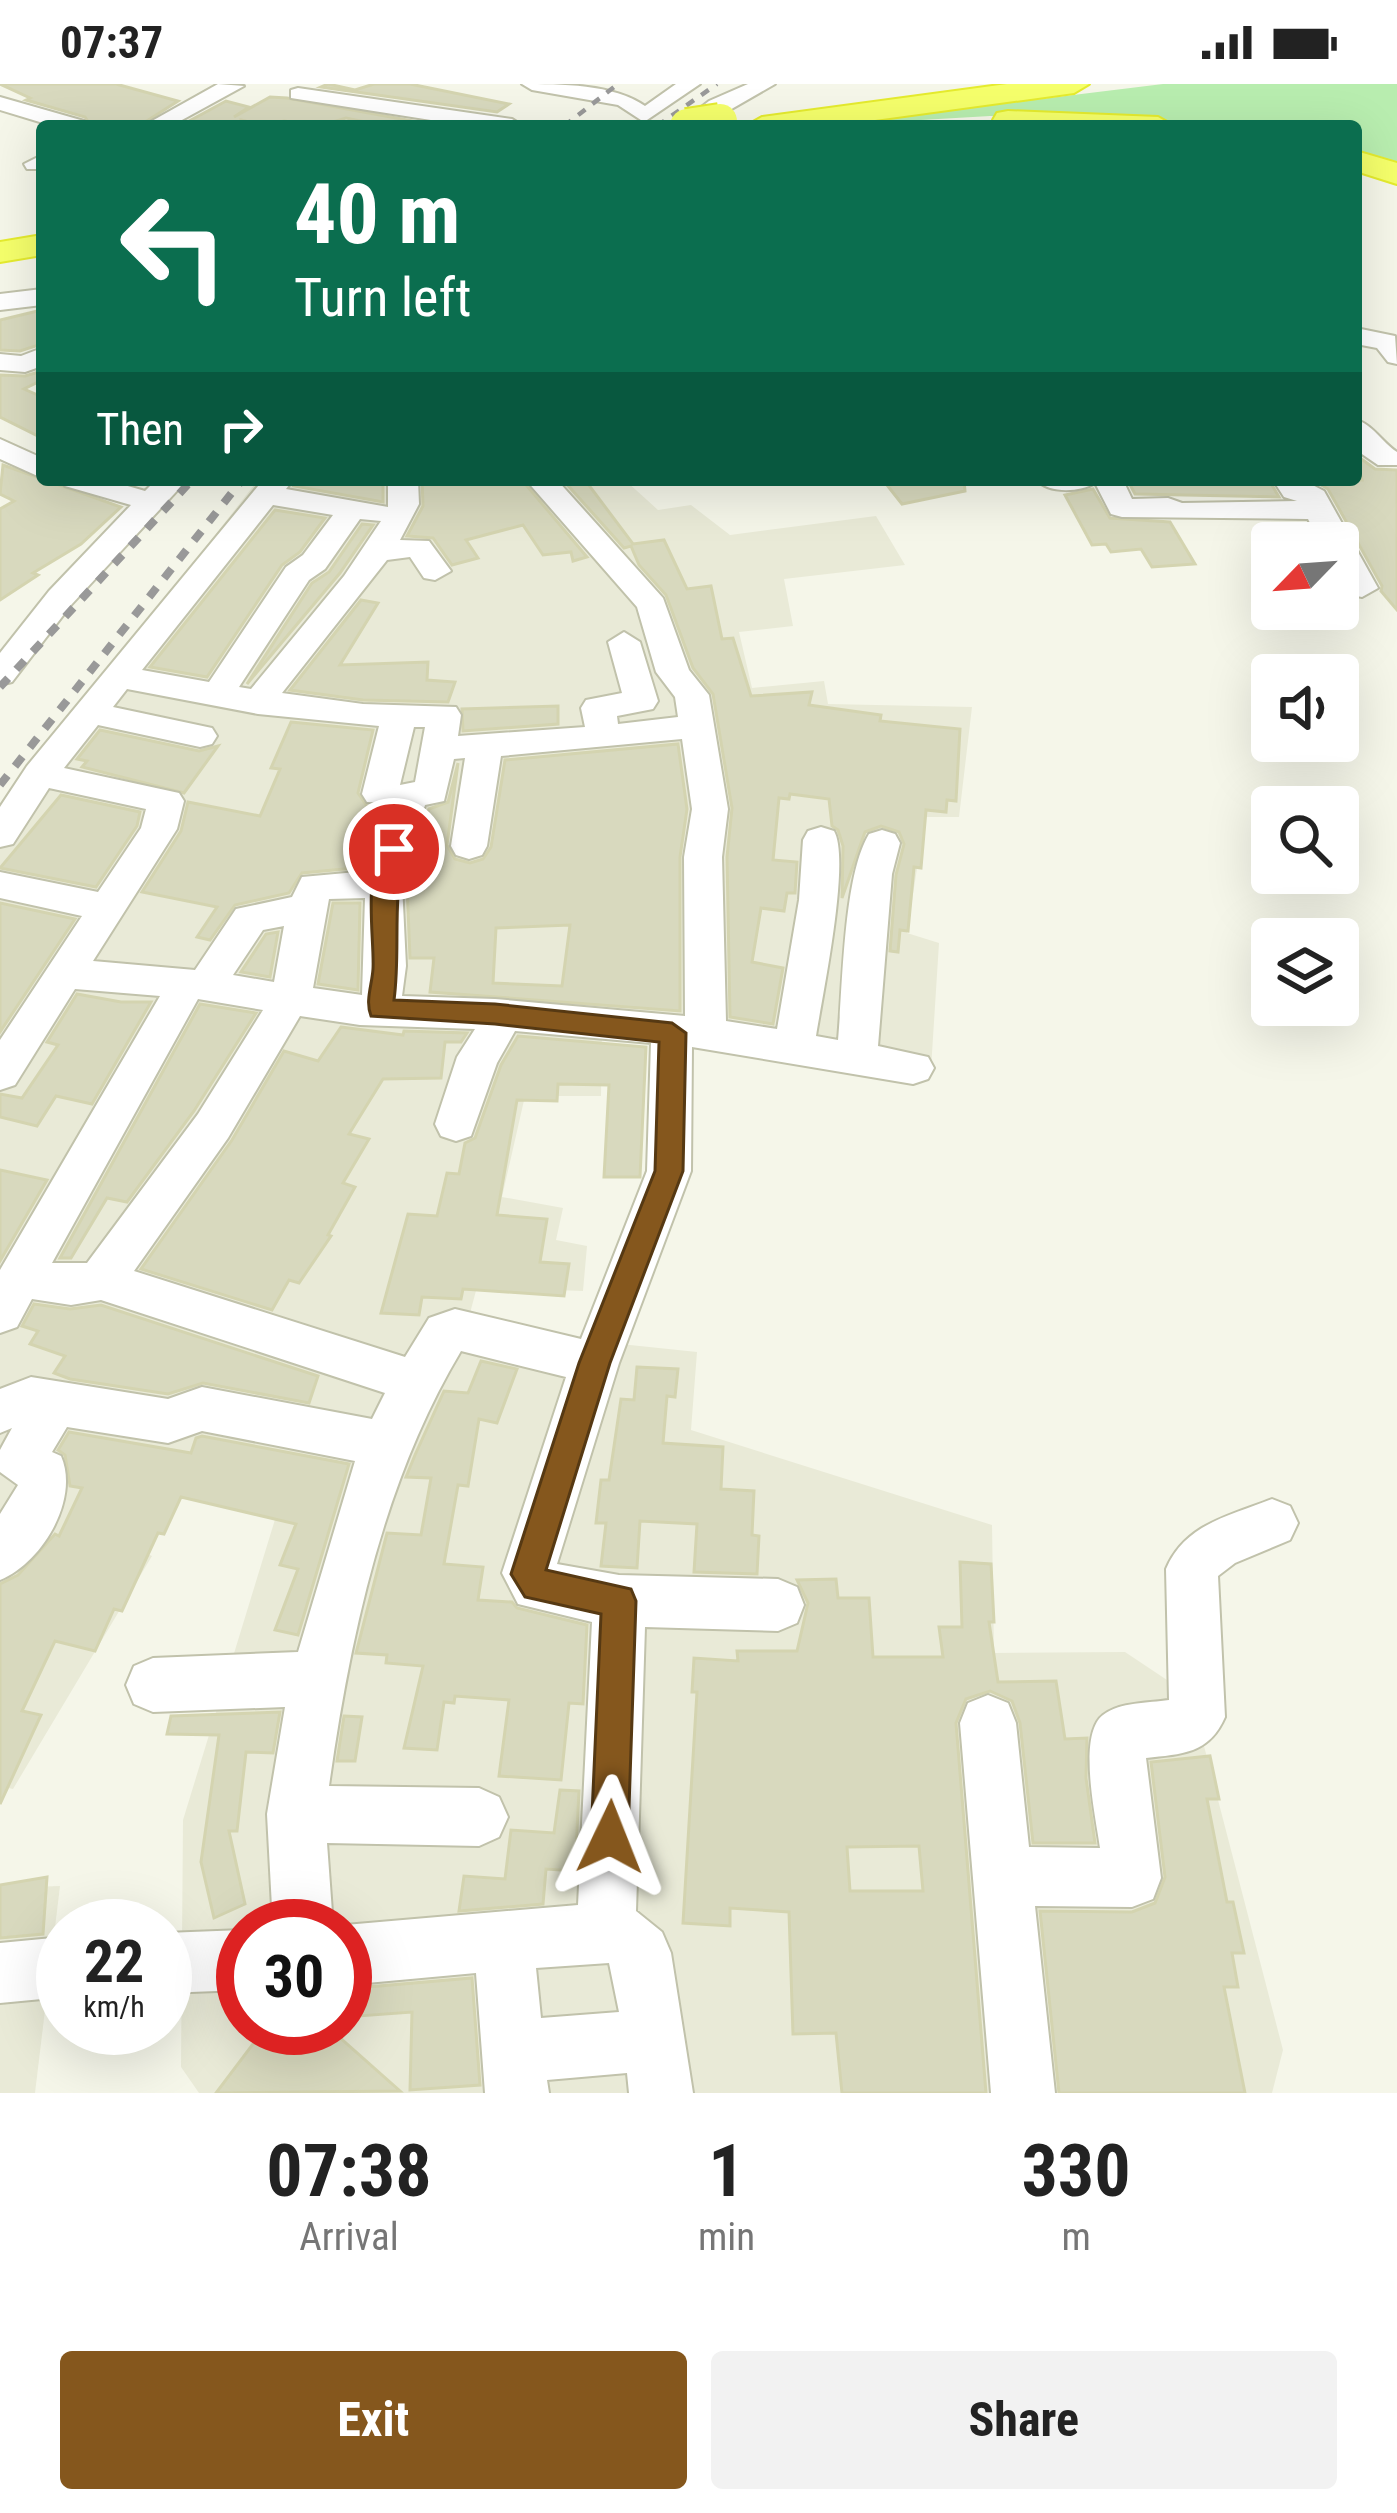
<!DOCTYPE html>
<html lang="en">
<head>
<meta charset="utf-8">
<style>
  body { margin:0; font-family:"Roboto Condensed",sans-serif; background:#f2f2f2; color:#222; height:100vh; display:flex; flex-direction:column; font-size:45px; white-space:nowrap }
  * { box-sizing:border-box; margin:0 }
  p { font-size:39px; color:#767676 }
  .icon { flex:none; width:66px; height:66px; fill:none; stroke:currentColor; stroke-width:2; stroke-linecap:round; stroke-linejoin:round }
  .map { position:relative; height:2009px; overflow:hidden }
  .details { display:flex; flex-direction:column; background:#fff; flex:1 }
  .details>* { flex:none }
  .top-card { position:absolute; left:36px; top:36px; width:1326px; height:366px; border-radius:12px; box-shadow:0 12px 48px #0002; background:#0b6e4f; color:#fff; overflow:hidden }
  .needle { width:78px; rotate:245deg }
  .buttons { position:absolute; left:1251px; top:438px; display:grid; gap:24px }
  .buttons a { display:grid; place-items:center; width:108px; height:108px; border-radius:12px; background:#fff; box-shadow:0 12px 48px #0002; font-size:60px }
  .speed { position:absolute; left:36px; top:1815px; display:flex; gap:24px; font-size:60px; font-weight:700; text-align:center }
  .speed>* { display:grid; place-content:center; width:156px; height:156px; border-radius:50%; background:#fff; box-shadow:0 12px 48px #0002; line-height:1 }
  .speed small { font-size:30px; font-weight:400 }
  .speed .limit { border:18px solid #d22; background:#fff; color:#111 }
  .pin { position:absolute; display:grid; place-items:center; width:102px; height:102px; color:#fff; margin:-51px; border:6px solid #fff; border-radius:50%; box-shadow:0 3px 12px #0007 }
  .me { position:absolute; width:132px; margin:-66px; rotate:2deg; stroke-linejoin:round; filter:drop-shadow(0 0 9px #0008) }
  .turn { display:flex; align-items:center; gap:42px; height:252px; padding:0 60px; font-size:54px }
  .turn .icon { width:156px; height:156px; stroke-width:2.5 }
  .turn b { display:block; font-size:84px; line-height:102px }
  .then { display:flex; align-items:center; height:114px; padding:0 60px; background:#0003; gap:24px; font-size:45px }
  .eta { display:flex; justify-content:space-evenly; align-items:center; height:204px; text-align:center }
  .eta b { font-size:72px; font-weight:700; line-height:84px }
  .action { display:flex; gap:24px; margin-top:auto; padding:24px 60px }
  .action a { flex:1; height:138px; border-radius:12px; background:#85571d; color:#fff; font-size:48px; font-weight:700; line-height:138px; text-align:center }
  .action a+a { background:#f2f2f2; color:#222 }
  .status { display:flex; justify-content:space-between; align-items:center; height:84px; padding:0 60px; background:#fff; direction:ltr }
  .status svg { height:33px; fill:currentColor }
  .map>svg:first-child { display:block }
</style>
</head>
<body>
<div class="status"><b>07:37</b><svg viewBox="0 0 49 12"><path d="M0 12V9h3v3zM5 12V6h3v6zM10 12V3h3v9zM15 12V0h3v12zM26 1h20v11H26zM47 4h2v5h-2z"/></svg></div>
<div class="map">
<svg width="1397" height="2009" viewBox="0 0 1397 2009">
  <rect width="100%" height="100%" fill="#f5f6e9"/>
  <g fill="#e9ead7" fill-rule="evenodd">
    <path d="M258 396H625L658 426 691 421 730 451 876 432 905 481 784 495 793 542 739 548 752 604 824 597 828 620 972 623 959 733H925L907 849 939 859 931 985 602 945 601 1012H525L502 1113 563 1124 556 1156 587 1162 583 1207 477 1203 466 1244 697 1268 691 1346 992 1441 994 1569 1125 1568 1191 1612 1283 1966 1272 2009H199L181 1983 183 1736 277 1429 162 1403 126 1461 152 1472 13 1705 0 1702V726ZM243 1842H345V1944H243Z"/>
    <polygon points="60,1802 35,2009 0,2009 0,1804"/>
  </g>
  <polygon fill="#b8edaf" points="1163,0 1397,0 1397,85 1356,72 1356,42 1189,42 1129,34 990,32 818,42"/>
  <g fill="#d8d9be" stroke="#d4d4b0" stroke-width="3" fill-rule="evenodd">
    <polygon points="0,0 116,0 178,17 139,42 91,42 85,33 26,16 30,14"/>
    <polygon points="328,0 355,6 374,0 410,0 509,20 497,28 321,3"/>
    <polygon points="270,13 287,14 440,42 384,42 346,34 320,42 284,37 264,42 241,36 241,42 180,42 226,17 249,23 234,33"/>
    <polygon points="42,226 42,260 20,267 0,266 0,236"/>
    <polygon points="42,287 42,296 24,305 42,313 42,354 0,333 0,291 25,292"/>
    <polygon points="1356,371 1375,385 1397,386 1397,526 1381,507 1382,502 1328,405 1313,396 1362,396"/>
    <polygon points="3,381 121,423 81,460 33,489 38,491 0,516 0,425 14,417 0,410"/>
    <polygon points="297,396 383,396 383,418 294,402"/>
    <polygon points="422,396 522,396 587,473 573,477 571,468 543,471 523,441 466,456 478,474 452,481 433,454 407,452 423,422"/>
    <polygon points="563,396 585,396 633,460 664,456 687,505 711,502 722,555 733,554 751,612 812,608 809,621 881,631 880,637 960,645 956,717 947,716 946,728 926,726 921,784 914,783 908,847 900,846 898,868 890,867 896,791 904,760 899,748 881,742 865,748 842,814 843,762 838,746 832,742 829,715 790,710 789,715 779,714 773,776 797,778 795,809 787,809 784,827 761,824 752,878 783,884 773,940 730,933 727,773 732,724 713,610 693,584 666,511 639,481 631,462 624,464"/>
    <polygon points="883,396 964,396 965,407 902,420"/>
    <polygon points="1214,396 1269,396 1279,413 1135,410 1128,397"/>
    <polygon points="1093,405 1110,434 1170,438 1195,480 1152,483 1141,465 1111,468 1106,460 1092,461 1065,411"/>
    <polygon points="275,426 325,434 300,468 282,481 207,593 150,583"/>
    <polygon points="362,440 373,441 340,489 247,600 312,499 329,488"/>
    <polygon points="361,516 378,519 340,581 428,578 427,596 455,598 448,618 363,616 290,606"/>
    <polygon points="558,622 558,640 463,647 462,625"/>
    <polygon points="291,638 373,646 358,709 367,722 383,723 365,783 302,789 289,809 235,821 210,856 197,853 217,823 142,808 181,747 188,718 260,732 280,685 271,684"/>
    <polygon points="100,646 199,667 218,662 184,709 82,683 87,677 77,675"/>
    <path d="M678 660 687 725 680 773V927L430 908 434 874H410L407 801 429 725 448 718 458 679 447 761 455 775 470 779 483 775 491 763 505 676ZM570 841 562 902 493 899 496 844Z"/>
    <polygon points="61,711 140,728 137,742 96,803 0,784"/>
    <polygon points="0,819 75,835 0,948"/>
    <polygon points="333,819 360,819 358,906 318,900"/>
    <polygon points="278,848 270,893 241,888 266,850"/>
    <polygon points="77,910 121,918 151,918 92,1020 56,1012 37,1042 0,1033 0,1010 22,1014 58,961 47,958"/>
    <polygon points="200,920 256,929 194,1027 127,1118 107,1114 71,1174 60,1174"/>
    <polygon points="341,943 403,951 404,947 467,949 461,958 445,958 441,994 383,995 349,1050 369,1055 343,1099 355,1103 328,1151 331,1152 299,1199 289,1196 272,1226 141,1185 232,1056 284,967 318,977"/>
    <polygon points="518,952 646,963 640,1093 604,1093 609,1001 558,1000 557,1017 517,1016 497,1131 547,1135 540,1178 569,1180 564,1212 463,1205 461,1215 422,1213 419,1231 381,1229 408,1130 437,1132 447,1089 459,1090 465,1059 475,1054 501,981"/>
    <polygon points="0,1086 47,1096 0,1177"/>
    <polygon points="34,1220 70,1225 101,1221 318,1292 309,1319 203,1299 168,1310 70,1295 54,1289 65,1272 30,1260 38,1247 22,1242"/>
    <polygon points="481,1277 517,1285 497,1339 479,1335 468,1402 458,1401 444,1480 483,1483 478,1516 512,1518 517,1524 587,1541 583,1620 569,1619 561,1696 499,1692 509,1616 455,1612 454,1619 444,1618 437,1666 404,1664 423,1582 386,1579 387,1571 356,1569 387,1449 421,1451 431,1394 406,1393 415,1371 444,1307 468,1309"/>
    <polygon points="637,1283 678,1285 675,1313 667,1312 663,1359 723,1363 721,1405 754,1407 752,1451 759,1452 757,1490 694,1488 697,1440 640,1437 637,1484 601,1482 606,1439 596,1439 601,1396 609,1396 621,1315 634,1316"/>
    <polygon points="69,1348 191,1369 196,1354 202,1352 349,1380 298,1551 275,1546 298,1485 280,1481 296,1440 181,1413 164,1450 158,1449 122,1527 114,1525 95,1567 55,1557 22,1627 41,1631 0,1720 0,1500 18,1491 55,1450 59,1452 82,1404 70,1402 65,1371 58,1366"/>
    <path d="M960 1478 991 1480 994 1538H989L998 1598 1056 1597 1065 1655 1087 1654 1086 1694 1095 1759H1033L1020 1639 1012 1617 990 1607 966 1615 956 1639 986 2009H842L836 1949 793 1950 789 1828 730 1824V1842L683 1839 697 1608H692L694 1574 738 1577 737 1567H797L808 1519 797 1496 836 1495 838 1514H869L873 1573H943L939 1543H962ZM919 1762 923 1807H850L847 1763Z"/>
    <polygon points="280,1628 273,1669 246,1668 237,1747 229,1747 245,1820 214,1834 201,1778 219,1651 167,1650 171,1632"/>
    <polygon points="344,1632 362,1633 355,1677 337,1677"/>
    <polygon points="1210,1672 1219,1715 1207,1715 1227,1818 1233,1818 1244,1869 1232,1869 1238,1903 1224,1903 1245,2009 1059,2009 1040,1827 1132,1828 1155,1819 1165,1793 1151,1678"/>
    <polygon points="560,1706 579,1707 575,1787 546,1785 543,1820 459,1827 464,1792 505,1795 511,1746 554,1749"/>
    <polygon points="47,1793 43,1850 0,1854 0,1801"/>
    <polygon points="472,1894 480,2001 410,2006 412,1928 345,1933 345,1905"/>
    <polygon points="265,1944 329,1944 400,2007 216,2009"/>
  </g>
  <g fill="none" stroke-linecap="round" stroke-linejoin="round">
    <g stroke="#c1c2ab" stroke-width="4">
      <g id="minor">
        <polygon points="218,0 244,2 171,42 143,42"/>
        <path d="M522 0C560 0 614 0 645 22L676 0H700L644 38 618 21 532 6Z"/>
        <polygon points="748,0 775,0 702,42 677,42 709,17"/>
        <polygon points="298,4 512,35 523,42 469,42 291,14 291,6"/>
        <polygon points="0,13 84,37 87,42 53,42 0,26"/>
        <polygon points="42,71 42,85 27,85 24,80"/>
        <polygon points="42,205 42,221 0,226 0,210"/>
        <polygon points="1356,244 1395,252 1397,280 1388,278 1377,264 1356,260"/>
        <polygon points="42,264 42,282 25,288 0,286 0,270 21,272"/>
        <path d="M1356 336C1371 339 1383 359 1397 368V381H1378L1359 368Z"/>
        <polygon points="0,355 42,374 42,394 0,375"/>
        <polygon points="60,396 107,396 145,407 156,396 187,396 71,521 12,598 0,601 0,569 49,507 131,421 65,402"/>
        <path d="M263 396H293L286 405 388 423V396H418L419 420 400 456 429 457 451 487 435 496 424 494 410 473 387 476 282 609 363 620 456 623 461 631 458 652 585 643 581 624 586 616 622 609 608 558 624 548 640 558 658 617 653 625 617 632 618 640 678 633 675 613 656 588 637 523 526 396H557L663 514 689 586 709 611 728 725 722 773 726 937 777 945 799 816 803 756 808 747 821 743 834 747C851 776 822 913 816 952L838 956C843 902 843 793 869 750L882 746 895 750 900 759 892 790 878 962 928 973 934 984 928 995 913 1000 692 963 691 1087 619 1279 557 1480 619 1491 778 1495 797 1503 804 1521 797 1539 778 1547 645 1543 636 1827 662 1848 671 1869 693 2009H629L627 1989 547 1996 549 2009H485L476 1889 345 1901V1841L578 1821 592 1538 518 1520 502 1489 566 1293 461 1267C383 1397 350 1553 329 1702L479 1704 499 1713 508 1733 499 1753 479 1762 327 1759 333 1842H273L267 1730 285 1623 153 1628 134 1620 126 1601 134 1582 153 1574 298 1568 355 1377 202 1347 168 1359 67 1343 52 1368 61 1372C80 1415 42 1479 0 1496V1430L18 1401 0 1388V1366L12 1344 0 1349V1305L31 1293 168 1315 202 1303 372 1335 385 1309 101 1216 71 1221 32 1215 17 1243 0 1249V1186L160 912 75 905 15 1001 0 1006V956L82 832 0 814V788L98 808 141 744 146 725 49 704 13 760 0 763V723L27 682ZM273 421 333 431 303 471 286 483 209 598 142 586ZM360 435 381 437 344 492 251 605 239 603 309 496 325 485ZM127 605 258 630 379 642 362 710 367 718 389 719 368 787 302 793 292 813 236 825 195 886 93 877 177 745 184 717 179 709 64 684 98 641 200 663 212 660 217 652 212 644 113 623ZM414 643H425L415 698 400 701ZM682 655 692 725 684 773 685 932 495 915 402 912 406 882 402 800 425 721 444 717 454 675 465 674 451 762 456 771 469 775 482 771 487 762 501 672ZM365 814 362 911 313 904 329 815ZM284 842 274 898 233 891 263 846ZM198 915 263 926 198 1030 87 1179H52ZM300 932 360 941 475 945 457 973 435 1040 441 1052 456 1057 471 1052 497 979 515 947 651 959 647 1087 581 1255 455 1225 429 1234 405 1273 134 1187 228 1054ZM609 1879 619 1928 541 1934 536 1884Z"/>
        <path d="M1037 396H1123L1132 415 1168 414 1182 419 1297 417 1284 413 1273 396H1303L1324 407 1378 504 1362 513 1351 511 1338 492V459H1320L1308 435 1122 433 1111 430 1095 399C1081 408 1049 410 1037 396Z"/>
        <path d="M1272 1415 1290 1422 1298 1439 1290 1456 1235 1479 1218 1492 1225 1633C1209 1670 1182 1670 1146 1674L1161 1794 1153 1815 1132 1823 1035 1822 1055 2009H991L960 1639 968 1619 988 1611 1008 1619 1016 1639 1029 1763 1100 1764C1096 1734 1077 1651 1103 1631 1120 1618 1148 1619 1169 1616L1166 1485C1185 1440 1229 1432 1272 1415Z"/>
        <polygon points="243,1846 243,1906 165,1909 165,1849"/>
        <polygon points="63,1853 63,1913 0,1919 0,1859"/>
      </g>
    </g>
    <g stroke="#e5eb2e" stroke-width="4">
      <g id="highway">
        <polygon points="1007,0 1089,0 1074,9 831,42 746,42 762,33"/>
        <polygon points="1008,27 1158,33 1174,42 997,42 993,36 997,29"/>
        <polygon points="1356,67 1397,79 1397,100 1356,87"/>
        <polygon points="42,151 42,171 0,178 0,158"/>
      </g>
    </g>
    <use href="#minor" fill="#fff" fill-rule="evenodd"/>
    <use href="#highway" fill="#f5ff6b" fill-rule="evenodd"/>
    <g stroke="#999" stroke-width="4.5" stroke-dasharray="9 9" stroke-linecap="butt">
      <polyline points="564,42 618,0"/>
      <polyline points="657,42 717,0"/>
    </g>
    <g stroke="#999" stroke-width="8" stroke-dasharray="12 12" stroke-linecap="butt">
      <polyline points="0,603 192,396"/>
      <polyline points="0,701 242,396"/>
    </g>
    <g stroke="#e5eb2e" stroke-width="38" stroke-linecap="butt">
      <polyline id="highway-bridge" points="687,42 720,37"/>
    </g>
    <use href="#highway-bridge" stroke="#f5ff6b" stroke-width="34"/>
  </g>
  <path fill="#85571d" stroke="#563913" stroke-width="3" d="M394 757 406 765C391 815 401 865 394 916L495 920 672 939 686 949 683 1087 610 1279 546 1486 631 1505 636 1517 628 1753 623 1766 610 1772 596 1766 591 1753 601 1530 525 1513 511 1490 579 1279 655 1087 659 958 495 940 371 932C365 917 372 901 373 885 375 854 359 769 394 757Z"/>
</svg>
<div class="buttons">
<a><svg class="needle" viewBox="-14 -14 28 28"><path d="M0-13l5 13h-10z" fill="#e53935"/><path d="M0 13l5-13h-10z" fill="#767676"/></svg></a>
<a><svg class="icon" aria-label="sound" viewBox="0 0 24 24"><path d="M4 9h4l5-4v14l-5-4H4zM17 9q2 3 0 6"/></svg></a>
<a><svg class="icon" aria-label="search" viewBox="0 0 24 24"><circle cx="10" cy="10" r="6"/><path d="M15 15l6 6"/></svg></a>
<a><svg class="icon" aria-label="layers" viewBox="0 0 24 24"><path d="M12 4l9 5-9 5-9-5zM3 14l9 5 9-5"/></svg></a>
</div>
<div class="speed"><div>22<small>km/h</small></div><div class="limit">30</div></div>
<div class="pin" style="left:394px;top:765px;background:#d93025"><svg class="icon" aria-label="arrive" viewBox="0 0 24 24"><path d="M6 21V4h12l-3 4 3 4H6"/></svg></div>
<svg class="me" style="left:610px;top:1753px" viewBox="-20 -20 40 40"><path d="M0-17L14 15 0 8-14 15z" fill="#85571d" stroke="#fff" stroke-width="4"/></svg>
<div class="top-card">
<div class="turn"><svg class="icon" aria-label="left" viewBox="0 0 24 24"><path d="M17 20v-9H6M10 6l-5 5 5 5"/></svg><div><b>40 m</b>Turn left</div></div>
<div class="then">Then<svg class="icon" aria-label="right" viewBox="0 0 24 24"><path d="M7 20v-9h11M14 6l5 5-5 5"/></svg></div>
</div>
</div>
<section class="details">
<div class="eta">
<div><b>07:38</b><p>Arrival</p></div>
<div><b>1</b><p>min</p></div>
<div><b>330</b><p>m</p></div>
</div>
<div class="action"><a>Exit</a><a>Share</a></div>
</section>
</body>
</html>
